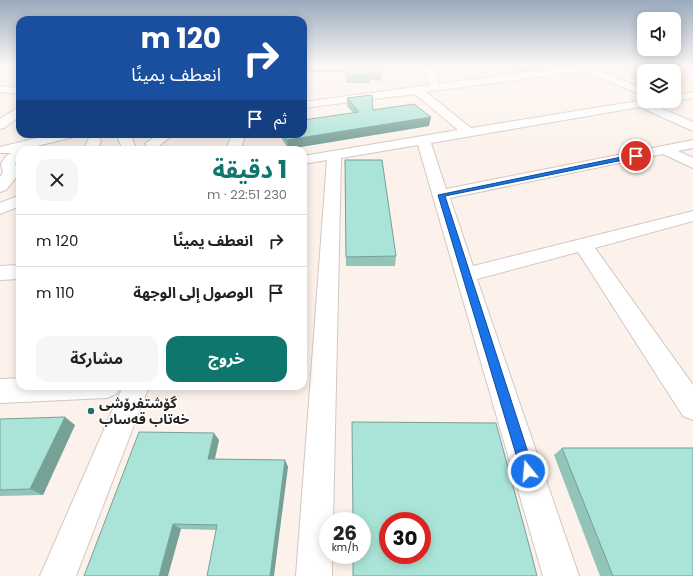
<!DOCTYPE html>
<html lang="ar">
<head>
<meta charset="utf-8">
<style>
  body { margin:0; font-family:Poppins,"Noto Sans Arabic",sans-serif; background:#f6f6f6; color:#222; direction:rtl; height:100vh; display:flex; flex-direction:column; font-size:15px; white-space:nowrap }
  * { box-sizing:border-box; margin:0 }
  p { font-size:13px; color:#767676 }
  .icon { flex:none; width:22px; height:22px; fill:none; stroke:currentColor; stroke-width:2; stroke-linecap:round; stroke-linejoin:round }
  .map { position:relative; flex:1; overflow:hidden; direction:ltr }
  .panel { position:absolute; left:16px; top:146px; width:291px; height:244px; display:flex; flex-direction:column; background:#fff; border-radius:12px; box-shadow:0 2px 10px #0003; direction:rtl }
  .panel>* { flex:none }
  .hud { position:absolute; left:16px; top:16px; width:291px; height:122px; border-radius:12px; box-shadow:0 2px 10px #0003; direction:rtl; background:#1a4fa0; color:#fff; overflow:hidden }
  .tools { position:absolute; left:637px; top:12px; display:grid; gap:8px }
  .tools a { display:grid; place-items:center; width:44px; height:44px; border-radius:8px; background:#fff; box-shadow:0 2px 10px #0003; font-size:20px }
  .speed { position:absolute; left:319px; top:512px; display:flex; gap:8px; font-size:20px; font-weight:700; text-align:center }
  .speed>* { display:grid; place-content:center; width:52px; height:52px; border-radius:50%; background:#fff; box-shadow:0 2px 10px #0003; line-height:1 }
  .speed small { font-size:10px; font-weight:400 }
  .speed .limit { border:6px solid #d22; background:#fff; color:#111 }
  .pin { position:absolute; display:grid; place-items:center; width:34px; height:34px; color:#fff; margin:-17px; border:2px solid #fff; border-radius:50%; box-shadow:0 1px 4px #0007 }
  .me { position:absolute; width:44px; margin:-22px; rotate:343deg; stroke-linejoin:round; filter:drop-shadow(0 0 3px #0008) }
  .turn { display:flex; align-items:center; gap:14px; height:84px; padding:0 20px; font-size:18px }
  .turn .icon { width:52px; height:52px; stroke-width:2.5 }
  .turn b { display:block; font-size:28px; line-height:34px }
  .then { display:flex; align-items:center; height:38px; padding:0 20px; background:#0003; gap:8px; font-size:15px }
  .round { display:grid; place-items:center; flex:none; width:42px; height:42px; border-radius:12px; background:#f6f6f6 }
  .summary { display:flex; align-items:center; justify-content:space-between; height:68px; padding:0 20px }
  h1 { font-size:24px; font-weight:700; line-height:30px; color:#0f766e }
  .button { display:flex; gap:8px; margin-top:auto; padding:8px 20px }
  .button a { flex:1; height:46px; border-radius:12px; background:#0f766e; color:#fff; font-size:16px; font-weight:700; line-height:46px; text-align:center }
  .button a+a { background:#f6f6f6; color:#222 }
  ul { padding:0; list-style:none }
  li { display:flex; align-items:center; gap:12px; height:52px; padding:0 20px; border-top:1px solid #e0e0e0 }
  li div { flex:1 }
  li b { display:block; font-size:15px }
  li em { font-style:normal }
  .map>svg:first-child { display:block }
</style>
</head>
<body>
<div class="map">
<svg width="693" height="576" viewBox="0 0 693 576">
  <rect width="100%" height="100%" fill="#fcf2eb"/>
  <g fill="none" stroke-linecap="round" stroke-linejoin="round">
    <g stroke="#d2c8c2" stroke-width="2">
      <g id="minor">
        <polygon points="421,67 431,67 440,84 566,67 596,67 595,69 644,89 644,96 584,71 426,92 471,128 644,100 663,101 661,103 654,105 693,122 693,131 640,107 431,143 446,189 693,140 693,148 678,151 693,158 693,168 663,154 450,198 473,266 693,211 693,221 595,248 693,385 693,420 683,416 578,252 477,279 579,576 543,576 418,145 341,158 333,521 328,521 328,555 332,555 332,576 296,576 327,160 303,164 303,156 458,130 415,94 303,108 303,102 430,85"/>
        <polygon points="0,86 20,88 20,94 0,92"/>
        <polygon points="693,92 693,98 674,101 673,101 674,95"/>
        <polygon points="20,106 20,116 4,128 0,129 0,119"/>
        <polygon points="53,134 76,134 74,137 20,150 20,159 15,164 19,174 6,190 0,192 0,177 3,173 1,164 6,156 11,153 0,153 0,147"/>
        <polygon points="116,134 130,134 137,150 123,150"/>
        <polygon points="158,134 174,134 160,145 166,150 149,150 145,144"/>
        <polygon points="232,134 246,134 240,150 226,150"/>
        <polygon points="94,137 99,138 101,141 97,150 83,150 89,138"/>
        <polygon points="20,195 20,206 0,214 0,203"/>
        <polygon points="20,265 20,279 0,280 0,266"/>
        <polygon points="20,378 20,386 120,386 116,394 107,398 0,403 0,379"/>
        <polygon points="123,386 149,386 76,576 40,576"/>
      </g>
    </g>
    <use href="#minor" fill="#fff" fill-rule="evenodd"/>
  </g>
  <g fill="#92c4ba">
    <polygon points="303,67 381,67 382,73 381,81 370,80 370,83 346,83 345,72 303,72"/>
    <polygon points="514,67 549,67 518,72"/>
    <polygon points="347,98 373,110 429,126 288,149 279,134 303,134 353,113 347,106"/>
    <polygon points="345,160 396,256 395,266 346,266"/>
    <polygon points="0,419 75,425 43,495 0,496"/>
    <polygon points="219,440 215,459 285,460 288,467 216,530 181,529 84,576"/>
    <polygon points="562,448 693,576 600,576 554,455"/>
  </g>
  <g fill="#77a097">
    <polygon points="520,67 549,67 518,72"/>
    <polygon points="431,117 429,126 288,149 287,140"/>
    <polygon points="250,134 269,134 250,137"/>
    <polygon points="65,417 75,425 43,495 30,489"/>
    <polygon points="214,433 219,440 213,466 208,459"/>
    <polygon points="285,460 288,467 274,576 270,576"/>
    <polygon points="173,524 181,529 168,576 159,576"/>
  </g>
  <g fill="#aae4d8" stroke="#77a097" fill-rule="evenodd">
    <polygon points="345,67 381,67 382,73 370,73 370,75 346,75"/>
    <polygon points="372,95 373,110 414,104 431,117 287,140 283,134 303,134 303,120 359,112 347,98"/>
    <polygon points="345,160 382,160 396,256 346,257"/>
    <polygon points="65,417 30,489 0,490 0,419"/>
    <path d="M352 422 496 423 529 545 537 576H353V555H362V521H353ZM388 521H422V555H388Z"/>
    <polygon points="139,432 214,433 208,459 285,460 270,576 207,576 217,525 173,524 159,576 84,576"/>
    <polygon points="562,448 693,448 693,576 613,576"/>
  </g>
  <linearGradient id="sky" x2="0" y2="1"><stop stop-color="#99aabe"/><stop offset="0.45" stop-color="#fef9f6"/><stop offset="1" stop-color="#fef9f6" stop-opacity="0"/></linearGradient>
  <rect width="693" height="148" fill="url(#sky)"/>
  <polygon fill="#1a73e8" stroke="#114b97" points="636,154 639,156 638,157 445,196 534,471 532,475 528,477 523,475 521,471 438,195"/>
  <circle fill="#286e63" stroke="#fff" stroke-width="1.5" cx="91" cy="411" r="4"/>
  <g text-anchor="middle" stroke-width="3" stroke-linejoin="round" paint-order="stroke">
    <g font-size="14" font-weight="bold" fill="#282522" stroke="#fff" text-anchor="start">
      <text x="99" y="408">گۆشتفرۆشی<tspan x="99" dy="16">خەتاب قەساب</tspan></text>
    </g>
  </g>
</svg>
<div class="tools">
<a><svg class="icon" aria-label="sound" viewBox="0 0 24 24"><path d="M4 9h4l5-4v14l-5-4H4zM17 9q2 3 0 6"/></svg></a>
<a><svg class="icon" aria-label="layers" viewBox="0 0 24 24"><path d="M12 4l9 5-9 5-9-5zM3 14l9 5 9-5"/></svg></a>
</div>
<div class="speed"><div>26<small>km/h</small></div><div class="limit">30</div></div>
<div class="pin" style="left:636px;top:156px;background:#d93025"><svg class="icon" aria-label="arrive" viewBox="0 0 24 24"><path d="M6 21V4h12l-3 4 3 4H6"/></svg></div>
<svg class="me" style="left:528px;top:471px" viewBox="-20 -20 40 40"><circle r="17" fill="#1a73e8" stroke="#fff" stroke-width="3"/><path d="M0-11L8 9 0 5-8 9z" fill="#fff"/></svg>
<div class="hud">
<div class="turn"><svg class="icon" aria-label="right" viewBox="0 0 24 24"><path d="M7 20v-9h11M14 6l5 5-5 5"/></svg><div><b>120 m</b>انعطف يمينًا</div></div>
<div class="then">ثم<svg class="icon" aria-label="arrive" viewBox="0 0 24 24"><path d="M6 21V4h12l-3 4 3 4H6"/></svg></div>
</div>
<section class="panel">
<div class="summary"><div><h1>1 دقيقة</h1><p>230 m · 22:51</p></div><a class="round"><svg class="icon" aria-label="close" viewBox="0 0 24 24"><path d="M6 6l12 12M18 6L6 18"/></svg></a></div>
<ul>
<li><svg class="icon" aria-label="right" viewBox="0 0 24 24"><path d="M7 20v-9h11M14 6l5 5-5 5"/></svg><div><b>انعطف يمينًا</b></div><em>120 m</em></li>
<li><svg class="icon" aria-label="arrive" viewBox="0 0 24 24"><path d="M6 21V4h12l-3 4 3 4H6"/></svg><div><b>الوصول إلى الوجهة</b></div><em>110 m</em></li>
</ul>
<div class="button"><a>خروج</a><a>مشاركة</a></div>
</section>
</div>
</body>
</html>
